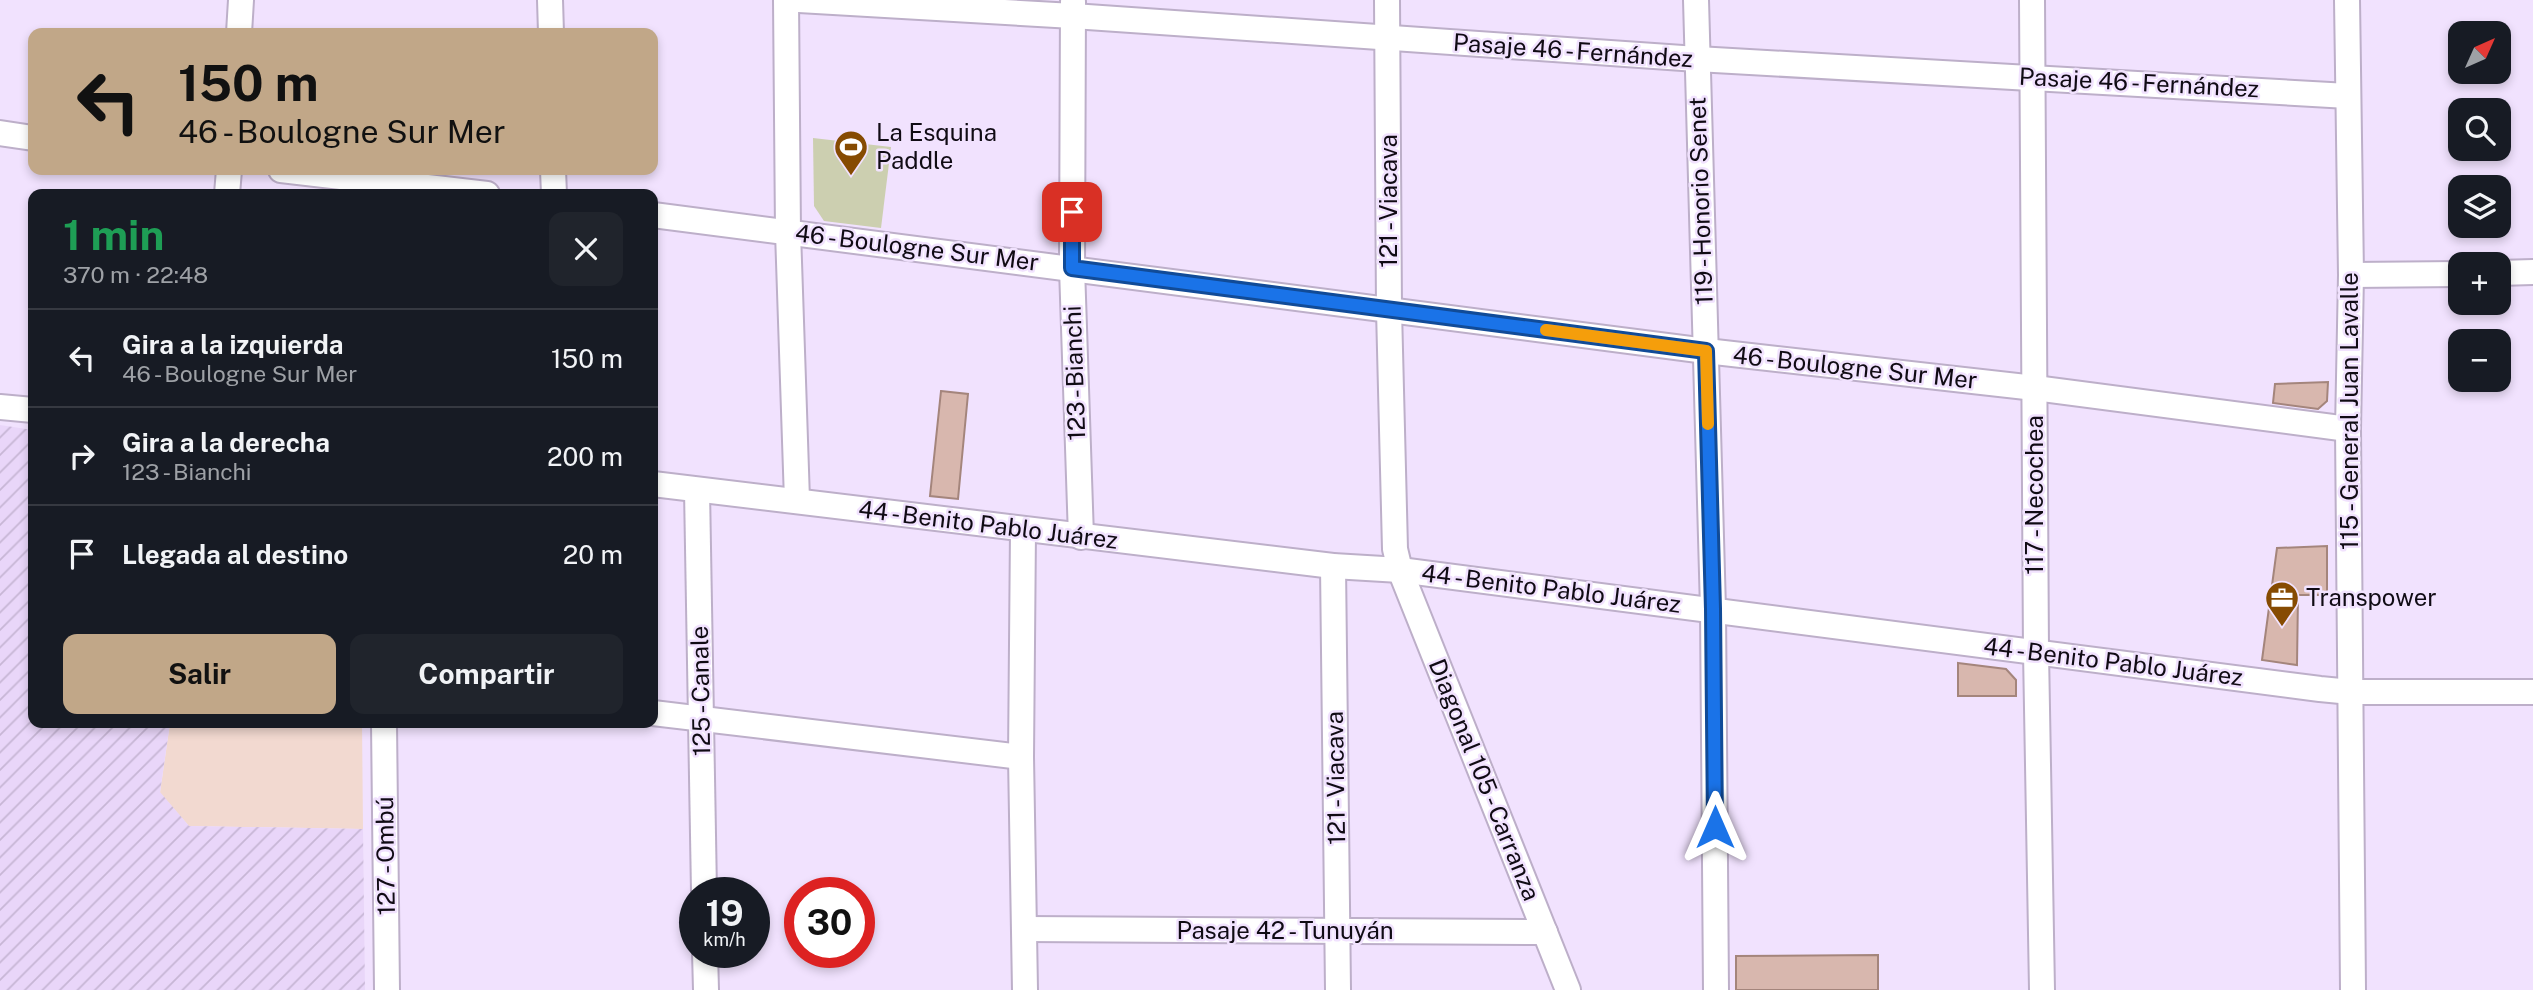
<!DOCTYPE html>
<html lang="es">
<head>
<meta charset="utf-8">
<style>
  body { margin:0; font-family:"Public Sans",sans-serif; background:#20242c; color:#f1f3f6; height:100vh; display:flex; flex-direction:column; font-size:26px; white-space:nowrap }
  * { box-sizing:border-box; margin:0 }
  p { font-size:23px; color:#9ea1a6 }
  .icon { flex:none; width:38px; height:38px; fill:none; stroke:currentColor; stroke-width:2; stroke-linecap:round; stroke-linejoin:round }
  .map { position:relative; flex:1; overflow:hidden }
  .panel { position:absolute; left:28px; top:189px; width:630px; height:539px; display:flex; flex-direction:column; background:#171b24; border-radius:14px; box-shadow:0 4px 10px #0003 }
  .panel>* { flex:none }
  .banner { position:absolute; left:28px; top:28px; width:630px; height:147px; border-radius:14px; box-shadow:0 4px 10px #0003; background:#c1a788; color:#111; overflow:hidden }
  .needle { width:46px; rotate:45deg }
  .buttons { position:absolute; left:2448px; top:21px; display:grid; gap:14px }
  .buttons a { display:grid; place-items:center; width:63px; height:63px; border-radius:14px; background:#171b24; box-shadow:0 4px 10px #0003; font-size:35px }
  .speed { position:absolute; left:679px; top:877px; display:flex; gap:14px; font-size:35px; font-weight:700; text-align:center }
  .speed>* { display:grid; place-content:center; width:91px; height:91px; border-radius:50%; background:#171b24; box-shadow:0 4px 10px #0003; line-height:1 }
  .speed small { font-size:18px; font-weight:400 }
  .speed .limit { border:10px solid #d22; background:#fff; color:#111 }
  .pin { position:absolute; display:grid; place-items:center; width:60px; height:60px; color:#fff; margin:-30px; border-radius:14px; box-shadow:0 4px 10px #0006 }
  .me { position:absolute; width:77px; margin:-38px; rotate:0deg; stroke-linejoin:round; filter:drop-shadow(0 0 5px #0008) }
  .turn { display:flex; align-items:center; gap:24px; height:147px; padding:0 35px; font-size:32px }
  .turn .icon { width:91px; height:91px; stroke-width:2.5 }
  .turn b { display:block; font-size:49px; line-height:60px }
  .round { display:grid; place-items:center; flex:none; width:74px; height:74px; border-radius:14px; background:#20242c }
  .summary { display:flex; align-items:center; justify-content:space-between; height:119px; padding:0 35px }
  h1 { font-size:42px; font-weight:700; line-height:52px; color:#1e9e55 }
  .primary-button { display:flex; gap:14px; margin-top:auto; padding:14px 35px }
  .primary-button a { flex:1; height:80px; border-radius:14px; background:#c1a788; color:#111; font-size:28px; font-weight:700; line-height:80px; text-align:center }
  .primary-button a+a { background:#20242c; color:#f1f3f6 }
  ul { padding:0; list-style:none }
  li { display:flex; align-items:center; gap:21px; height:98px; padding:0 35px; border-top:2px solid #363941 }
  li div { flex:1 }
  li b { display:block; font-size:26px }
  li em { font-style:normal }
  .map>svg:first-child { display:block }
</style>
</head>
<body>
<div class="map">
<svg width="2533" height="990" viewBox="0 0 2533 990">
  <defs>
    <pattern id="industrial-furrows" width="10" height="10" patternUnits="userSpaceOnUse" patternTransform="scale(1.75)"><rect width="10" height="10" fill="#e9d6f9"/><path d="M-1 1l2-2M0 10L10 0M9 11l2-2" fill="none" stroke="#c7b6d5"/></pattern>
  </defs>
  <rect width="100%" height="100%" fill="#f1e2fe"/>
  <polygon fill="#f2d9d0" points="170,723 362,723 363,829 189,826 160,793"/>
  <polygon fill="url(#industrial-furrows)" points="0,425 33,430 33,723 170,723 160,792 189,826 363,829 365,990 0,990"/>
  <polygon fill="#cccfb0" points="813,138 891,147 881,228 824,221 814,206"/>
  <g fill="#d8b7ae" stroke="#a4857c" stroke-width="2">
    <polygon points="2328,382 2327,401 2318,409 2273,403 2275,384"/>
    <polygon points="941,391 968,394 958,499 930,496"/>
    <polygon points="2327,546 2327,595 2298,595 2297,665 2262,660 2277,548"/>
    <polygon points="1958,663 2006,669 2016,680 2016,696 1958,696"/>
    <polygon points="1878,955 1878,990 1736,990 1736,956"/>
  </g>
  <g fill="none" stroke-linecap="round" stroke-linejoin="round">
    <g stroke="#bdafc9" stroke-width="28">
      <g id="minor">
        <polyline points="550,0 551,33"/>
        <polyline points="786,0 788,232 797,500"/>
        <polyline points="799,0 1073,16 1697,59 2348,96"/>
        <polyline points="1387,0 1389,310 1395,549 1400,570 1568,990"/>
        <polyline points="1696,0 1713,609 1716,990"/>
        <polyline points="2032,0 2036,652 2042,990"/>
        <polyline points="2347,0 2351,275 2348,429 2353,990"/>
        <polyline points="1073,2 1072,268 1081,537"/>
        <polyline points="239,33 241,0"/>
        <polyline points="0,133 33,138"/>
        <polyline points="281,170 487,194"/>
        <polyline points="553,170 554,194"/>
        <polyline points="227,194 229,170"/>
        <polyline points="653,215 1706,351 2035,388 2348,429"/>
        <polyline points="2499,273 2533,272"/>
        <polyline points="2351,275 2460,274"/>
        <polyline points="0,407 33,410"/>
        <polyline points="653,484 1333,566 1400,570 2320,689 2351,692 2533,692"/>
        <polyline points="697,490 704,892"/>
        <polyline points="1023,530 1021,757 1025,990"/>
        <polyline points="1333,566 1338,990"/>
        <polyline points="653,713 1021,757"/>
        <polyline points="384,723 387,990"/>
        <polyline points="1025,929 1545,932"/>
        <polyline points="705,952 706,990"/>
      </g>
    </g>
    <use href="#minor" stroke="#fff" stroke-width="24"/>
  </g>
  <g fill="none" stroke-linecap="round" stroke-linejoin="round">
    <g stroke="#114b97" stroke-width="18">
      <polyline id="route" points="1072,212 1072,268 1706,351 1713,609 1715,827"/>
    </g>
    <use href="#route" stroke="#1a73e8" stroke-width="12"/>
    <polyline stroke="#f59e0b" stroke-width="12" points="1546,330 1706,351 1708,424"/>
  </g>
  <defs>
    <g id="stadium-pin" transform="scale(1.75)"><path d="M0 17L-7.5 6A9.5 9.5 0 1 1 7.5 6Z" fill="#864b02" stroke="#f1e2fe"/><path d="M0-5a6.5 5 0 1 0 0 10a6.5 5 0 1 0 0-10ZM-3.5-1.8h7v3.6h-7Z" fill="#fff"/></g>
    <g id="office-pin" transform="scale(1.75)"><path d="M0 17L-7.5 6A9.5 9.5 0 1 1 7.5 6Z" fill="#864b02" stroke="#f1e2fe"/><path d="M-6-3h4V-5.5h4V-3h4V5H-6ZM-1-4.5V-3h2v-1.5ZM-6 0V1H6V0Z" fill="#fff"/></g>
  </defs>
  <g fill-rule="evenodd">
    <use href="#stadium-pin" x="851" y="147"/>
    <use href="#office-pin" x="2282" y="598"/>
  </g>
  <g text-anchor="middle" stroke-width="5" stroke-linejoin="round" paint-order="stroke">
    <g font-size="24" fill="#100b14" stroke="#f1e2fe">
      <text transform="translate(1573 51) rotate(4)" y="8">Pasaje 46 - Fernández</text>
      <text transform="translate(2139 83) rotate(3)" y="8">Pasaje 46 - Fernández</text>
      <text transform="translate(1389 201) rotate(-90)" y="8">121 - Viacava</text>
      <text transform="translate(1701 201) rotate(-92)" y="8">119 - Honorio Senet</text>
      <text transform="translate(917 248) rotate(7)" y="8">46 - Boulogne Sur Mer</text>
      <text transform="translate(1855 368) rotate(6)" y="8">46 - Boulogne Sur Mer</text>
      <text transform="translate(1075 373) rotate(-92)" y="8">123 - Bianchi</text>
      <text transform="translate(2350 411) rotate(-90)" y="8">115 - General Juan Lavalle</text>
      <text transform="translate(2035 495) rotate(-90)" y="8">117 - Necochea</text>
      <text transform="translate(988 525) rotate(7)" y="8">44 - Benito Pablo Juárez</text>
      <text transform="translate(1551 589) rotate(7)" y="8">44 - Benito Pablo Juárez</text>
      <text transform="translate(2113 662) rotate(7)" y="8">44 - Benito Pablo Juárez</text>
      <text transform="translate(701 691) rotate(-91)" y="8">125 - Canale</text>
      <text transform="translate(1336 778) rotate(-91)" y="8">121 - Viacava</text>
      <text transform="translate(1484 780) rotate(68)" y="8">Diagonal 105 - Carranza</text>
      <text transform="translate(386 856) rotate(-91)" y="8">127 - Ombú</text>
      <text x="1285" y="939">Pasaje 42 - Tunuyán</text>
    </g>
    <g font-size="24" fill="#100b14" stroke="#f1e2fe" text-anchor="start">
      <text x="876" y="141">La Esquina<tspan x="876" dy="28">Paddle</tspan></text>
      <text x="2306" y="606">Transpower</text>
    </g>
  </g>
</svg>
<div class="buttons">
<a><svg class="needle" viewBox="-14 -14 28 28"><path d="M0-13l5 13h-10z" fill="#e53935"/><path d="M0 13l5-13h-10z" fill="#9ea1a6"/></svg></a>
<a><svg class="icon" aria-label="search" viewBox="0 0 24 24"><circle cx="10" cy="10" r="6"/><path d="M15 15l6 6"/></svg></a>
<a><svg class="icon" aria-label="layers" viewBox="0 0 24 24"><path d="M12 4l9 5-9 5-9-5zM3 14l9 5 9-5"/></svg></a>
<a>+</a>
<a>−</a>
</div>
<div class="speed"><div>19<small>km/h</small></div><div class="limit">30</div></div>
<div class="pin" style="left:1072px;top:212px;background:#d93025"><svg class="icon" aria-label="arrive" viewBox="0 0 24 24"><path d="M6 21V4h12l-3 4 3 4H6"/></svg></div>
<svg class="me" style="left:1715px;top:827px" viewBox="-20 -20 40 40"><path d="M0-17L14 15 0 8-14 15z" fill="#1a73e8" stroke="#fff" stroke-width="4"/></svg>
<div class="banner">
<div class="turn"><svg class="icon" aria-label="left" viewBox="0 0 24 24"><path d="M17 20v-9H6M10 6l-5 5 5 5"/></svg><div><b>150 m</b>46 - Boulogne Sur Mer</div></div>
</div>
<section class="panel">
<div class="summary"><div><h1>1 min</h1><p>370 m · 22:48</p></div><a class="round"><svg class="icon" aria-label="close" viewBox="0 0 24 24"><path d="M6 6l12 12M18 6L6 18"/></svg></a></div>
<ul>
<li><svg class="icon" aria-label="left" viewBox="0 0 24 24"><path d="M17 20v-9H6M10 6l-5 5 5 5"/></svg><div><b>Gira a la izquierda</b><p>46 - Boulogne Sur Mer</p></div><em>150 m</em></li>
<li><svg class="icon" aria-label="right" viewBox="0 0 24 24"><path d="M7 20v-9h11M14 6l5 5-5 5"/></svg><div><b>Gira a la derecha</b><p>123 - Bianchi</p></div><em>200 m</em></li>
<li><svg class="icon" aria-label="arrive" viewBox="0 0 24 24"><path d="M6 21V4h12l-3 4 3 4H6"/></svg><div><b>Llegada al destino</b></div><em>20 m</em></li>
</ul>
<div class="primary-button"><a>Salir</a><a>Compartir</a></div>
</section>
</div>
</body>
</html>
